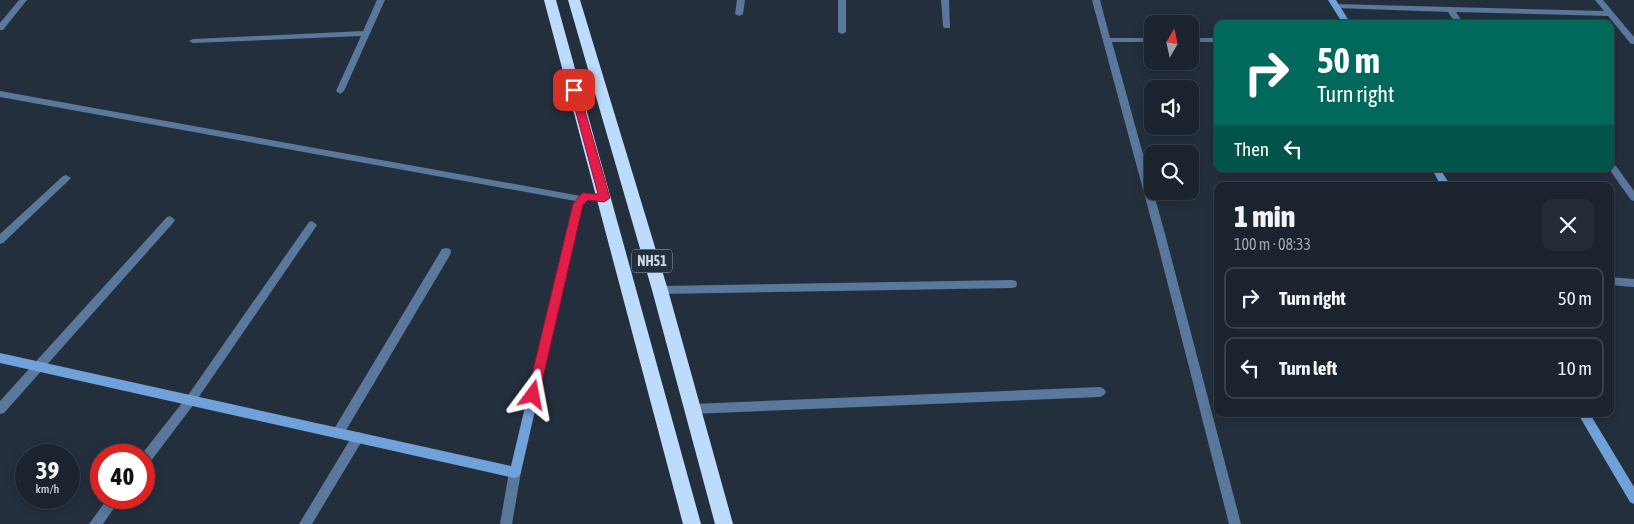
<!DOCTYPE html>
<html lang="en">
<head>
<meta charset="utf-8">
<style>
  body { margin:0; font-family:"Asap Condensed",sans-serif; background:#242b36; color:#f1f3f6; height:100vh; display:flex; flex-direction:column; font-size:19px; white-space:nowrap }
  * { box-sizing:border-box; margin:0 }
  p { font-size:16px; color:#a0a4aa }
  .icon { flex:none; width:28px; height:28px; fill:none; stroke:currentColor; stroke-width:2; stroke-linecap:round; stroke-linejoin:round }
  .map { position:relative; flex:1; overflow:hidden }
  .side { position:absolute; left:1214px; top:182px; width:400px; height:235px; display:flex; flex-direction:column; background:#1b232e; border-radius:10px; box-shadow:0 2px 12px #0003,0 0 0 1px #39404a }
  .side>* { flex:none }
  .top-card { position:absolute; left:1214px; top:20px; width:400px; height:152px; border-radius:10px; box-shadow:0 2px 12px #0003,0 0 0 1px #39404a; background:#00695c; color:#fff; overflow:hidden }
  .needle { width:32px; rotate:9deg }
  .controls { position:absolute; left:1144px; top:15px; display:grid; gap:10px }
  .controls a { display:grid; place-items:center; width:55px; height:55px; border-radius:10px; background:#1b232e; box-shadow:0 2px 12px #0003,0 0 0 1px #39404a; font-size:25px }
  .speed { position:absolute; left:15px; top:444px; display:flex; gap:10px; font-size:25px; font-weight:700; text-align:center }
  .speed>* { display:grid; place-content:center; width:65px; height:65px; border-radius:50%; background:#1b232e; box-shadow:0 2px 12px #0003,0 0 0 1px #39404a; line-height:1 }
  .speed small { font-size:12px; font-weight:400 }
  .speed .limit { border:8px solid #d22; background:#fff; color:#111 }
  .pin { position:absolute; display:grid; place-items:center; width:42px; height:42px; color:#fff; margin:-21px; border-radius:10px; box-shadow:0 2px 8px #0006 }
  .me { position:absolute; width:55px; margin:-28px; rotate:13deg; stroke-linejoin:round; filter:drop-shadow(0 0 4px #0008) }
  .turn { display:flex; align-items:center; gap:18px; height:105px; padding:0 20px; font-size:22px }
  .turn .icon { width:65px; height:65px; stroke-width:2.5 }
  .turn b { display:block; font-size:35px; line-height:42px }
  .then { display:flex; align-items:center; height:48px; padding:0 20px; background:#0003; gap:10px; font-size:19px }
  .round { display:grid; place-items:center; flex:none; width:52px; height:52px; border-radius:10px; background:#242b36 }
  .overview { display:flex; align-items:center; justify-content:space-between; height:85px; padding:0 20px }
  h1 { font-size:30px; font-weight:800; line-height:38px }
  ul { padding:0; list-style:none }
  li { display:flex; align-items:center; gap:15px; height:62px; margin:0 10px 8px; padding:0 10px; border:2px solid #39404a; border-radius:10px }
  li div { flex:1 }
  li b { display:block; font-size:19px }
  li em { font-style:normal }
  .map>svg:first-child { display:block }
</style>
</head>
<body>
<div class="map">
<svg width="1634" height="524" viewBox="0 0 1634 524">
  <rect width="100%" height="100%" fill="#242f3d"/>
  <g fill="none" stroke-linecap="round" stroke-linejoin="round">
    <polygon fill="#59789b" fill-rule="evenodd" points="358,432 362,433 364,437 362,441 312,524 299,524 354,433"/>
    <g fill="#59789b" fill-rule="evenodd">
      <polygon points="19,0 27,0 3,30 0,30 0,23"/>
      <polygon points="377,0 385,0 344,91 340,94 336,91 361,36 193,43 189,41 193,39 363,31"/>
      <polygon points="737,0 745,0 743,14 739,16 735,14"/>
      <polygon points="838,0 846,0 846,32 842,34 838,32"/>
      <polygon points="941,0 949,0 950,28 944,28 943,26"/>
      <polygon points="1092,0 1100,0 1110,38 1152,38 1152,42 1112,42 1165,234 1241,524 1229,524 1155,234"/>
      <polygon points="1595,0 1603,0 1634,37 1634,44 1631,44 1608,16 1456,12 1464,24 1456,24 1448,12 1336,8 1332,6 1336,4 1604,11"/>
      <rect x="1190" y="38" width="28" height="4"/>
      <polygon points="0,91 581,196 586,199 581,202 0,97"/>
      <polygon points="1613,165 1616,166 1634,191 1634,201 1631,200 1609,169 1610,166"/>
      <polygon points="66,175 71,178 69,180 3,243 0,244 0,234 63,176"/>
      <polygon points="170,216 175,220 173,223 4,413 0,414 0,401 167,217"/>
      <polygon points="312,221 317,225 315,228 194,404 148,465 144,466 144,455 141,455 186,398 309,222"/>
      <polygon points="446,248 450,249 451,252 450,255 342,437 338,438 334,437 332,433 334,429 442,249"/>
      <polygon points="1610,277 1634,279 1634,287 1610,285"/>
      <polygon points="1012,280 1016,281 1017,284 1016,287 1012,288 660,294 656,293 655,290 656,287 660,286"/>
      <polygon points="1100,387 1104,389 1106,392 1104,395 1100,397 693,414 689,413 687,409 689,405 693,404"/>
      <polygon points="515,466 519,468 521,472 512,524 500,524 509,472 511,468"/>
      <polygon points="108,498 121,498 103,524 89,524"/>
    </g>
    <g fill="#70a1d8" fill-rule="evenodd">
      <polygon points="1328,0 1336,0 1351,24 1343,24"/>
      <polygon points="1432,169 1440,169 1451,186 1441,186"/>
      <polygon points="585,193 604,195 609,198 604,201 587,200 582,205 521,472 519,476 515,478 0,363 0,353 511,466 573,204 582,194"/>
      <polygon points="1578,414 1590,414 1634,487 1634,504 1630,502"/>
    </g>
    <g fill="#bddbfd" fill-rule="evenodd">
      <polygon points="544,0 556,0 701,524 683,524"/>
      <polygon points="568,0 580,0 668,290 733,524 715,524 652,290"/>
    </g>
  </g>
  <polygon fill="#e11d48" stroke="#92132f" points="574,87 579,90 610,198 604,202 588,200 583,205 539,395 538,399 533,401 528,399 527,395 573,204 582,193 598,194 570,90"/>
  <g text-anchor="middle" stroke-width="5" stroke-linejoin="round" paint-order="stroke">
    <rect fill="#242f3d" stroke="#9ca4ae" stroke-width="1" x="632" y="249.5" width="40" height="23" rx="4"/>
    <g font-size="14" font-weight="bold" fill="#cfd6df">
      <text x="652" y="266">NH51</text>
    </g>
  </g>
</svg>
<div class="controls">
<a><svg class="needle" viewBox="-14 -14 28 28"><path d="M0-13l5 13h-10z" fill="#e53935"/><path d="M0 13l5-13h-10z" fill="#a0a4aa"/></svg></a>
<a><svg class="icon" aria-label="sound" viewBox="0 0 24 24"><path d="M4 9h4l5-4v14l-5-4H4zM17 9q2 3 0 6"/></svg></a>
<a><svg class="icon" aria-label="search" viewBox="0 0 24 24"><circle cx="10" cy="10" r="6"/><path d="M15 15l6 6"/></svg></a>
</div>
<div class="speed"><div>39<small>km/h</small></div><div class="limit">40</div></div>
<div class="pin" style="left:574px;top:90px;background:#d93025"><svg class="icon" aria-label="arrive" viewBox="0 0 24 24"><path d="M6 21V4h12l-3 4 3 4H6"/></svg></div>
<svg class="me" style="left:533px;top:395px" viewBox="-20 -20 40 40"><path d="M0-17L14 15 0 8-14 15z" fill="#e11d48" stroke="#fff" stroke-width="4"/></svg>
<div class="top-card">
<div class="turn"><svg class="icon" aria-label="right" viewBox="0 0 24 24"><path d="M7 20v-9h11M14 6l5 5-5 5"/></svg><div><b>50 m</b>Turn right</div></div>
<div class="then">Then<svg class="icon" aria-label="left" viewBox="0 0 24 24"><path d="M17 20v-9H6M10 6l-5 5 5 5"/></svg></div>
</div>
<section class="side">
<div class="overview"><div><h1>1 min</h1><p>100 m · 08:33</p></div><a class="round"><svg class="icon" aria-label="close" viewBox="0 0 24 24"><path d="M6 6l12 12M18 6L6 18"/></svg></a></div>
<ul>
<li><svg class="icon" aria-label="right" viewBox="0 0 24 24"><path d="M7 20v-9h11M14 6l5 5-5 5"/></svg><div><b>Turn right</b></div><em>50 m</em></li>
<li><svg class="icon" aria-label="left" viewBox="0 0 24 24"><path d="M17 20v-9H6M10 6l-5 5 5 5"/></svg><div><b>Turn left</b></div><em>10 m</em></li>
</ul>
</section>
</div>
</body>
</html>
